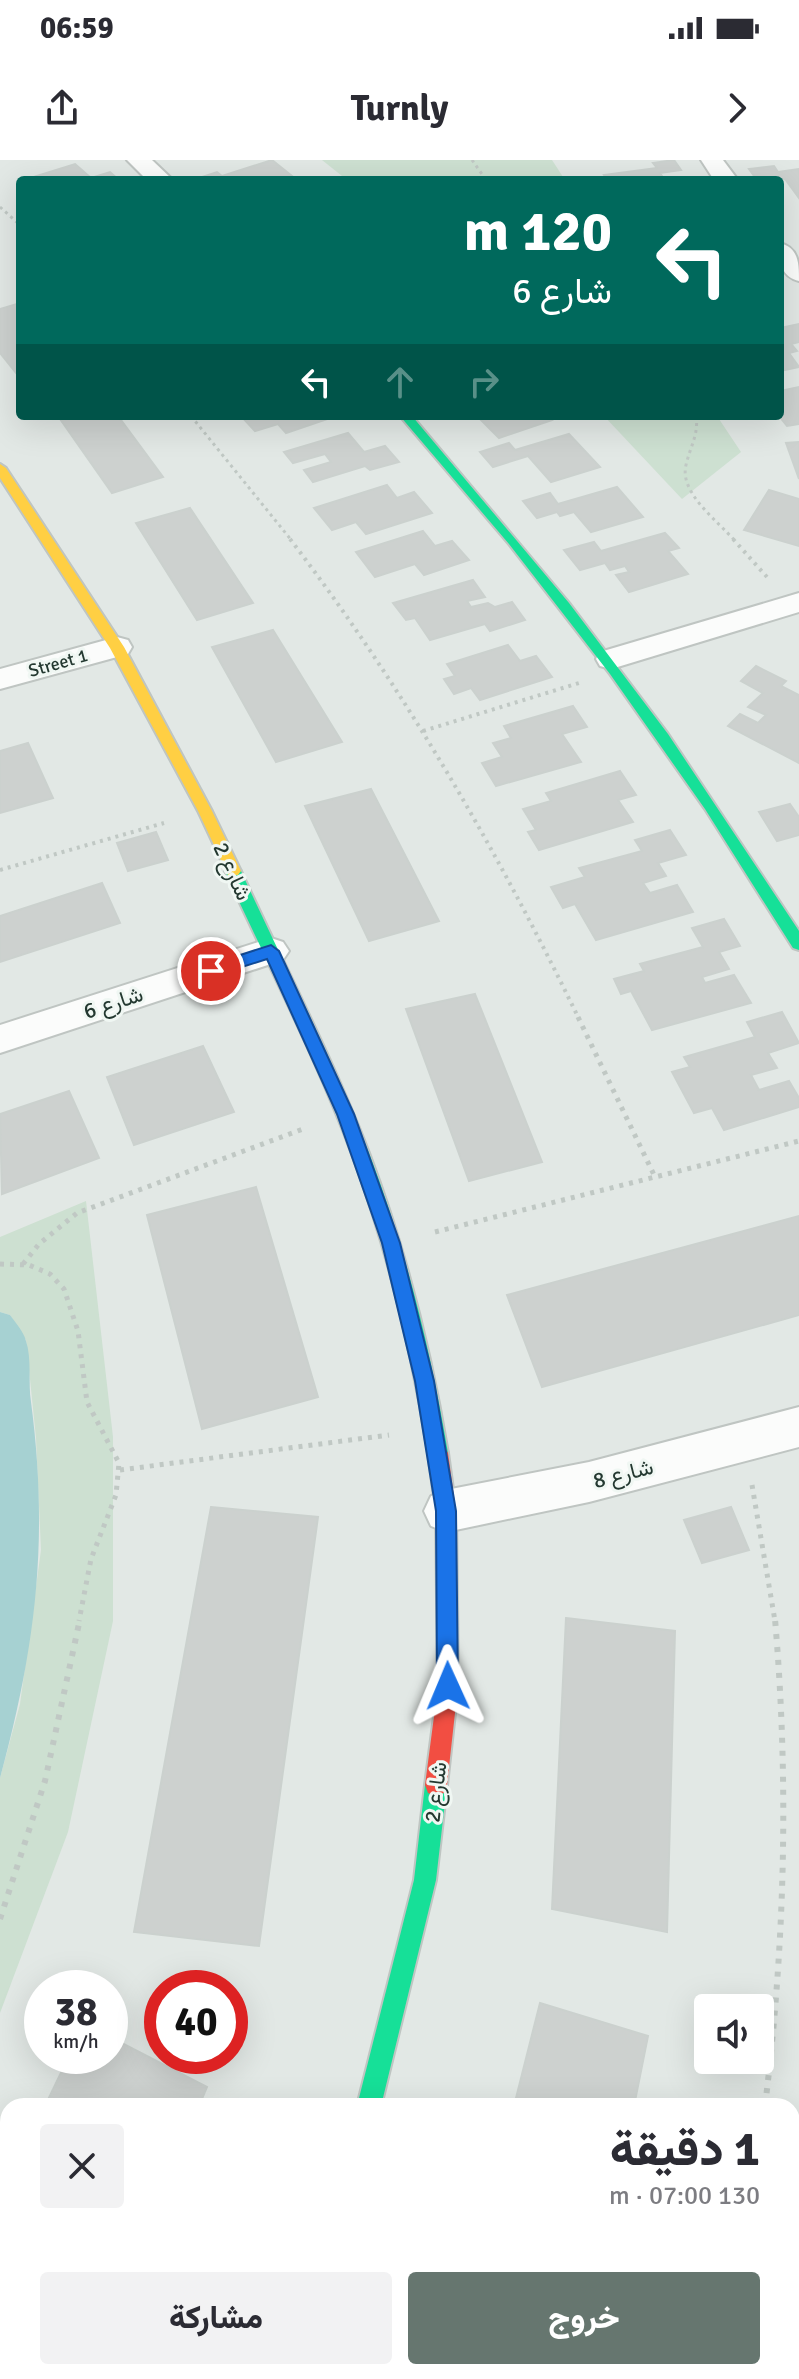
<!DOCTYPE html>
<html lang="ar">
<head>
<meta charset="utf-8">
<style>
  body { margin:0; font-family:Signika,Vazirmatn,sans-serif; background:#f2f2f3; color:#2b2b33; direction:rtl; height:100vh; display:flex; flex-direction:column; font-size:30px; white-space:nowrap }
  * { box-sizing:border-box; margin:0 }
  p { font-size:26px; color:#7c7c81 }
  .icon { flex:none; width:44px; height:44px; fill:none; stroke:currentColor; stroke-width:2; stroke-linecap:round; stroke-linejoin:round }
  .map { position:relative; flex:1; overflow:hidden; direction:ltr }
  .side { position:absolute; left:0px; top:1938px; width:800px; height:282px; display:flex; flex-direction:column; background:#fff; border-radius:24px 24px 0 0; box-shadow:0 8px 32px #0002; direction:rtl }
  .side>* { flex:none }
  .banner { position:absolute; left:16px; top:16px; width:768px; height:244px; border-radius:8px; box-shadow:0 8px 32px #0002; direction:rtl; background:#00695c; color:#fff; overflow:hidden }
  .buttons { position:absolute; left:694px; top:1834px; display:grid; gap:16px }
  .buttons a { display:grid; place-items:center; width:80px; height:80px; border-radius:8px; background:#fff; box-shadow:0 8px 32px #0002; font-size:40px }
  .speed { position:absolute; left:24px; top:1810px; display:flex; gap:16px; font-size:40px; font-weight:700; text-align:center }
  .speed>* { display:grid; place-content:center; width:104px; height:104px; border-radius:50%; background:#fff; box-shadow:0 8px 32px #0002; line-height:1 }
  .speed small { font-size:20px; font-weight:400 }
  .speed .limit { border:12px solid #d22; background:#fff; color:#111 }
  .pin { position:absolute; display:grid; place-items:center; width:68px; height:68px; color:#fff; margin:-34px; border:4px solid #fff; border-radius:50%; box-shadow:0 2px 8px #0007 }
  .me { position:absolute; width:88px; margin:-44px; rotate:359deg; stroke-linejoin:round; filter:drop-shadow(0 0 6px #0008) }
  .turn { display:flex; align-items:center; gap:28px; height:168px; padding:0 40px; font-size:36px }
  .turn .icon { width:104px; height:104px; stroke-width:2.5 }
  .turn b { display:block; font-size:56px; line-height:68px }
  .lanes { display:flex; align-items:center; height:76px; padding:0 40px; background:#0003; justify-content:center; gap:40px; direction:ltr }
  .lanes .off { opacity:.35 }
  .round { display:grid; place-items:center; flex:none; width:84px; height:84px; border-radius:8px; background:#f2f2f3 }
  .overview { display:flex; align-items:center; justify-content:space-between; height:136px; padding:0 40px }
  h1 { font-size:48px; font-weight:800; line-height:60px }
  .cta { display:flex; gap:16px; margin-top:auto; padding:16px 40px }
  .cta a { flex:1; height:92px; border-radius:8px; background:#66766f; color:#fff; font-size:32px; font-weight:800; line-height:92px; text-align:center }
  .cta a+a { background:#f2f2f3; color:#2b2b33 }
  .status { display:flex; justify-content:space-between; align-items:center; height:56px; padding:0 40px; background:#fff; direction:ltr }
  .status svg { height:22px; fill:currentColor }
  header { display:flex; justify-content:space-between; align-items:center; height:104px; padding:0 40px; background:#fff; font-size:36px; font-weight:800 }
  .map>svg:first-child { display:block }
</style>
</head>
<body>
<div class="status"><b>06:59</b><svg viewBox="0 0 49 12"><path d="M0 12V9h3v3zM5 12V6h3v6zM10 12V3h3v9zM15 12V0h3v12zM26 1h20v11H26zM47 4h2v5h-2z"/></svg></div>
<header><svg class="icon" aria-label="forward" viewBox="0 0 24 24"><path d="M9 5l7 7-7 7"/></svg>Turnly<svg class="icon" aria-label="share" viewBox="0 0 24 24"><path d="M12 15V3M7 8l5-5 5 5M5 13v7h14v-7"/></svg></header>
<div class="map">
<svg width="799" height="2219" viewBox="0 0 799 2219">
  <rect width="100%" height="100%" fill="#e2e8e5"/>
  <g fill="#cde0d1">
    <polygon points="322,0 552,0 565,20 347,20"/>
    <polygon points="604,256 717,256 741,292 682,339"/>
    <polygon points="86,1041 113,1277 113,1461 68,1672 0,1853 0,1618 20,1544 41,1390 36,1278 26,1180 10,1155 0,1152 0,1077"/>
  </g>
  <path fill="#a6d1d2" d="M0 1152 10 1155C15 1162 24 1172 26 1181 32 1199 28 1223 31 1242 49 1379 36 1486 0 1618Z"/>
  <g fill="#cdd1cf" stroke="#cbd1ce" stroke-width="2">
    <polygon points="272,0 297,20 196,19 217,12 222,16"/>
    <polygon points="674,0 681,10 660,13 664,19 608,20 604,15 657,8 653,3"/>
    <polygon points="75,4 91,18 110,12 119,20 24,20"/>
    <polygon points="774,6 778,12 799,9 799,38 785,19 757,20 749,9"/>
    <polygon points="20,143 20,218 0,193 0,149"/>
    <polygon points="799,164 799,182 791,184 797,191 789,193 799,207 780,211 780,168"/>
    <polygon points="799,227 799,264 787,266 779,256 780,231"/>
    <polygon points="58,256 118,256 163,317 112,333"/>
    <polygon points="241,256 336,256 286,273 278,264 255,271"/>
    <polygon points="477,256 548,256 552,260 499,278"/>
    <polygon points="348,273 364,292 385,286 399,302 370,310 365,306 313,322 304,310 331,302 325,294 293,303 284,292"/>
    <polygon points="569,274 600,307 551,322 528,296 493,307 480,292 509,283 515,290"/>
    <polygon points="799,282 799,319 786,283"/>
    <polygon points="387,325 397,338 414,332 432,353 366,374 356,362 332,370 314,348"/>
    <polygon points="617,327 643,357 591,372 574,352 560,356 557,352 537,358 523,341 550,333 558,344"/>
    <polygon points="769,330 799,339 799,386 744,370"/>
    <polygon points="190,348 253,443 197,460 136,363"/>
    <polygon points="423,371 435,386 452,381 469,400 424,415 415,404 375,417 356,392"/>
    <polygon points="665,373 679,388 668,391 688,414 629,432 616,415 629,412 625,406 610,410 605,403 580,410 564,390 594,382 601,391"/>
    <polygon points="473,420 485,437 467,441 471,447 488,443 495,447 512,442 525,460 490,471 485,464 430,480 415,458 406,460 393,443"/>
    <polygon points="273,470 342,582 276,602 212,487"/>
    <polygon points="508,485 520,501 536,496 552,517 480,540 471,528 454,534 444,519 455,516 447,504"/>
    <polygon points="756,506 786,521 781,526 799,535 799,603 728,566 740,554 758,563 766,555 748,547 763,533 741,521"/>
    <polygon points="573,546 587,567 562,574 581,602 496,626 482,603 502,597 493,583 511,578 504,566"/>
    <polygon points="28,583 53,638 0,653 0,591"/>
    <polygon points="620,611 636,635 618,640 633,662 539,690 528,672 536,670 523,649 551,641 546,633"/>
    <polygon points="371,629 439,761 369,781 305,646"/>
    <polygon points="790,644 799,657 799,675 777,681 759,652"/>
    <polygon points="670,670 686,695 658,703 666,716 643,723 650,733 677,725 693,752 596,780 575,744 563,748 551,727 585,717 579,708 642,691 635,680"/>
    <polygon points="156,672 168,700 128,711 117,683"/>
    <polygon points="102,723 120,763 0,802 0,756"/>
    <polygon points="724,759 740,786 719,792 729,809 702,817 705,823 734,815 751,843 652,870 631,831 621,834 614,819 644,811 640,804 703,787 692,768"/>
    <polygon points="475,834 542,1002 469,1021 406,849"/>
    <polygon points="782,852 799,883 768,893 777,908 751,915 759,930 789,921 799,938 799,947 724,970 712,948 694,953 672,912 690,907 684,897 755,877 747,862"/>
    <polygon points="203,886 234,952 134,985 107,917"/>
    <polygon points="69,931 99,998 2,1034 0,954"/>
    <polygon points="256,1027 318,1237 202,1269 147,1055"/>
    <polygon points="799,1056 799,1155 542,1227 507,1135"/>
    <polygon points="211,1347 318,1357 259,1786 134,1772"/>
    <polygon points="731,1347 749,1390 702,1403 684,1360"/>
    <polygon points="566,1458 675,1471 667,1772 552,1749"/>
    <polygon points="540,1843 648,1876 634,1946 514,1946"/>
    <polygon points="110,1877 207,1927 199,1946 45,1946 69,1896 110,1896"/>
    <polygon points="8,2022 8,2212 80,2212 77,2219 0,2219 0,2039"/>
    <polygon points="509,2212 583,2212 581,2219 532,2219"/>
  </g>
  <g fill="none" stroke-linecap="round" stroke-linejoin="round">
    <g stroke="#bfc5c2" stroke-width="4">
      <g id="street">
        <polygon points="127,0 152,0 173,20 147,20"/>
        <polygon points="701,0 723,0 738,20 714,20"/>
        <path d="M780 83C799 88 799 104 799 121 779 116 780 100 780 83Z"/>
        <polygon points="799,433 799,452 611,509 600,506 596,499 600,492"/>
        <polygon points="117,477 128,480 132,487 128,494 0,529 0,509"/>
        <polygon points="271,778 283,782 289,791 283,800 0,893 0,865"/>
        <polygon points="799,1247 799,1287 589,1342 446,1372 431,1366 424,1351 431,1336 446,1330 589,1302"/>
        <polygon points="235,2212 293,2212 290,2219 232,2219"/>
      </g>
    </g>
    <g stroke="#bfc5c2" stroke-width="4">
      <g id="fast">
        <polygon points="400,256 412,256 569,443 668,574 799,771 799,790 793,788 705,649 610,514 509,384"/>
        <path d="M233 705 241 711C284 805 332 897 369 993 406 1090 431 1191 448 1293L445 1299 438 1302 431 1299 428 1293C412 1191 388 1091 352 994 316 897 268 805 225 711Z"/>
        <polygon points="436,1614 444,1617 447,1625 436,1720 381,1946 357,1946 414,1720 425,1625 428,1617"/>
      </g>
    </g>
    <g stroke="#bfc5c2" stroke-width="4">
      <polygon id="slow" points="0,304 6,308 124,487 212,651 241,711 238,715 228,715 198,651 110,488 0,318"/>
    </g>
    <g stroke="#bfc5c2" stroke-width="4">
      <polygon id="jam" points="438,1284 445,1287 448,1293 456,1351 458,1526 447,1625 444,1633 436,1636 428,1633 425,1625 438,1526 436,1351 428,1293 431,1287"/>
    </g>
    <g stroke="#c0c8c4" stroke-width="3" stroke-dasharray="3 4" stroke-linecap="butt">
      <polyline points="472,0 486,20"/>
      <polyline points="0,47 20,65"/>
      <polyline points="191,256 292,381"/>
      <path d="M696 256C699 274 690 287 686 305 679 333 718 361 735 381"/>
    </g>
    <g stroke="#c0c8c4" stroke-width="4" stroke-dasharray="3 5" stroke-linecap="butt">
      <path d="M290 379C404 528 497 690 579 859"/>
      <polyline points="733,379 767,417"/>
      <polyline points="423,571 579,523"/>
      <polyline points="0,710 164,663"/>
    </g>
    <g stroke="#c0c8c4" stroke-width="5" stroke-dasharray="4 6" stroke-linecap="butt">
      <polyline points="578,857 655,1017"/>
      <polyline points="435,1072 799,981"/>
      <polyline points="0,1104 29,1105 50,1114 64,1129 78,1171 87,1242 119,1303 116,1335 91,1399 79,1461"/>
      <polyline points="23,1104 39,1084 77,1053 303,969"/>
      <polyline points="120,1310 389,1275"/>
      <polyline points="752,1325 775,1461"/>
    </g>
    <g stroke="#c0c8c4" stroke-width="6" stroke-dasharray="5 8" stroke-linecap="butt">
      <polyline points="0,1759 45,1621 80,1459"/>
      <path d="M765 1946C785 1783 789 1622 775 1459"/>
      <polyline points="715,2219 717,2212"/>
    </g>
    <use href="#street" fill="#fbfcfb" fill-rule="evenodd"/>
    <use href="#fast" fill="#16e098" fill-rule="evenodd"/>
    <use href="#slow" fill="#ffcf43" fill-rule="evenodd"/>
    <use href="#jam" fill="#f24e42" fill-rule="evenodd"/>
  </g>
  <polygon fill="#1a73e8" stroke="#114b97" stroke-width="2" points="271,785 279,791 354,954 400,1083 434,1221 456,1351 458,1526 455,1533 448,1537 440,1533 437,1526 436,1351 415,1221 382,1083 337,954 267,799 211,817 203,811 206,806"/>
  <g text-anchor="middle" stroke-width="6" stroke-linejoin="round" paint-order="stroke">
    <g font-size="18" fill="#233830" stroke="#f0f7f3">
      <text transform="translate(58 503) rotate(-16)" y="6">Street 1</text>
    </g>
    <g font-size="22" fill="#233830" stroke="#f0f7f3">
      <text transform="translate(233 711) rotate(65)" y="8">شارع 2</text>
      <text transform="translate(113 842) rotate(-18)" y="8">شارع 6</text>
      <text transform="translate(623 1313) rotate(-14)" y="8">شارع 8</text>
      <text transform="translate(435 1632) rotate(-83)" y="8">شارع 2</text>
    </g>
  </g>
</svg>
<div class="buttons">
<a><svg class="icon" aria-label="sound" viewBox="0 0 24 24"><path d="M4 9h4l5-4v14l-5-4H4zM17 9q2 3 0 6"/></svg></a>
</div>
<div class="speed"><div>38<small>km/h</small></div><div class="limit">40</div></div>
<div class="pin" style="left:211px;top:811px;background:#d93025"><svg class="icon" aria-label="arrive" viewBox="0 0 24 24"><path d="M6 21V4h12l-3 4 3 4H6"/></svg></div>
<svg class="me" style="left:448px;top:1526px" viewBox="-20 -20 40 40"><path d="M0-17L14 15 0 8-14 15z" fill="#1a73e8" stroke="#fff" stroke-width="4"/></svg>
<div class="banner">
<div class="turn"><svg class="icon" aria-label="left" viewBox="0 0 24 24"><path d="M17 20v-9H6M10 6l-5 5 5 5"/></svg><div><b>120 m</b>شارع 6</div></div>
<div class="lanes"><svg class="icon" aria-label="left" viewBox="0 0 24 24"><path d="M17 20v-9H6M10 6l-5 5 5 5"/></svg><svg class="icon off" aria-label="ahead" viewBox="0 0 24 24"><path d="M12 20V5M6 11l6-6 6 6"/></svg><svg class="icon off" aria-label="right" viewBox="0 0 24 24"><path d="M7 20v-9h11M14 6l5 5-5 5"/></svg></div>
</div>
<section class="side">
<div class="overview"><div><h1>1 دقيقة</h1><p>130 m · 07:00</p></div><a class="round"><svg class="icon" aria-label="close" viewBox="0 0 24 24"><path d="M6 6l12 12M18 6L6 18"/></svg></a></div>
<div class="cta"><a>خروج</a><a>مشاركة</a></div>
</section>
</div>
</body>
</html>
